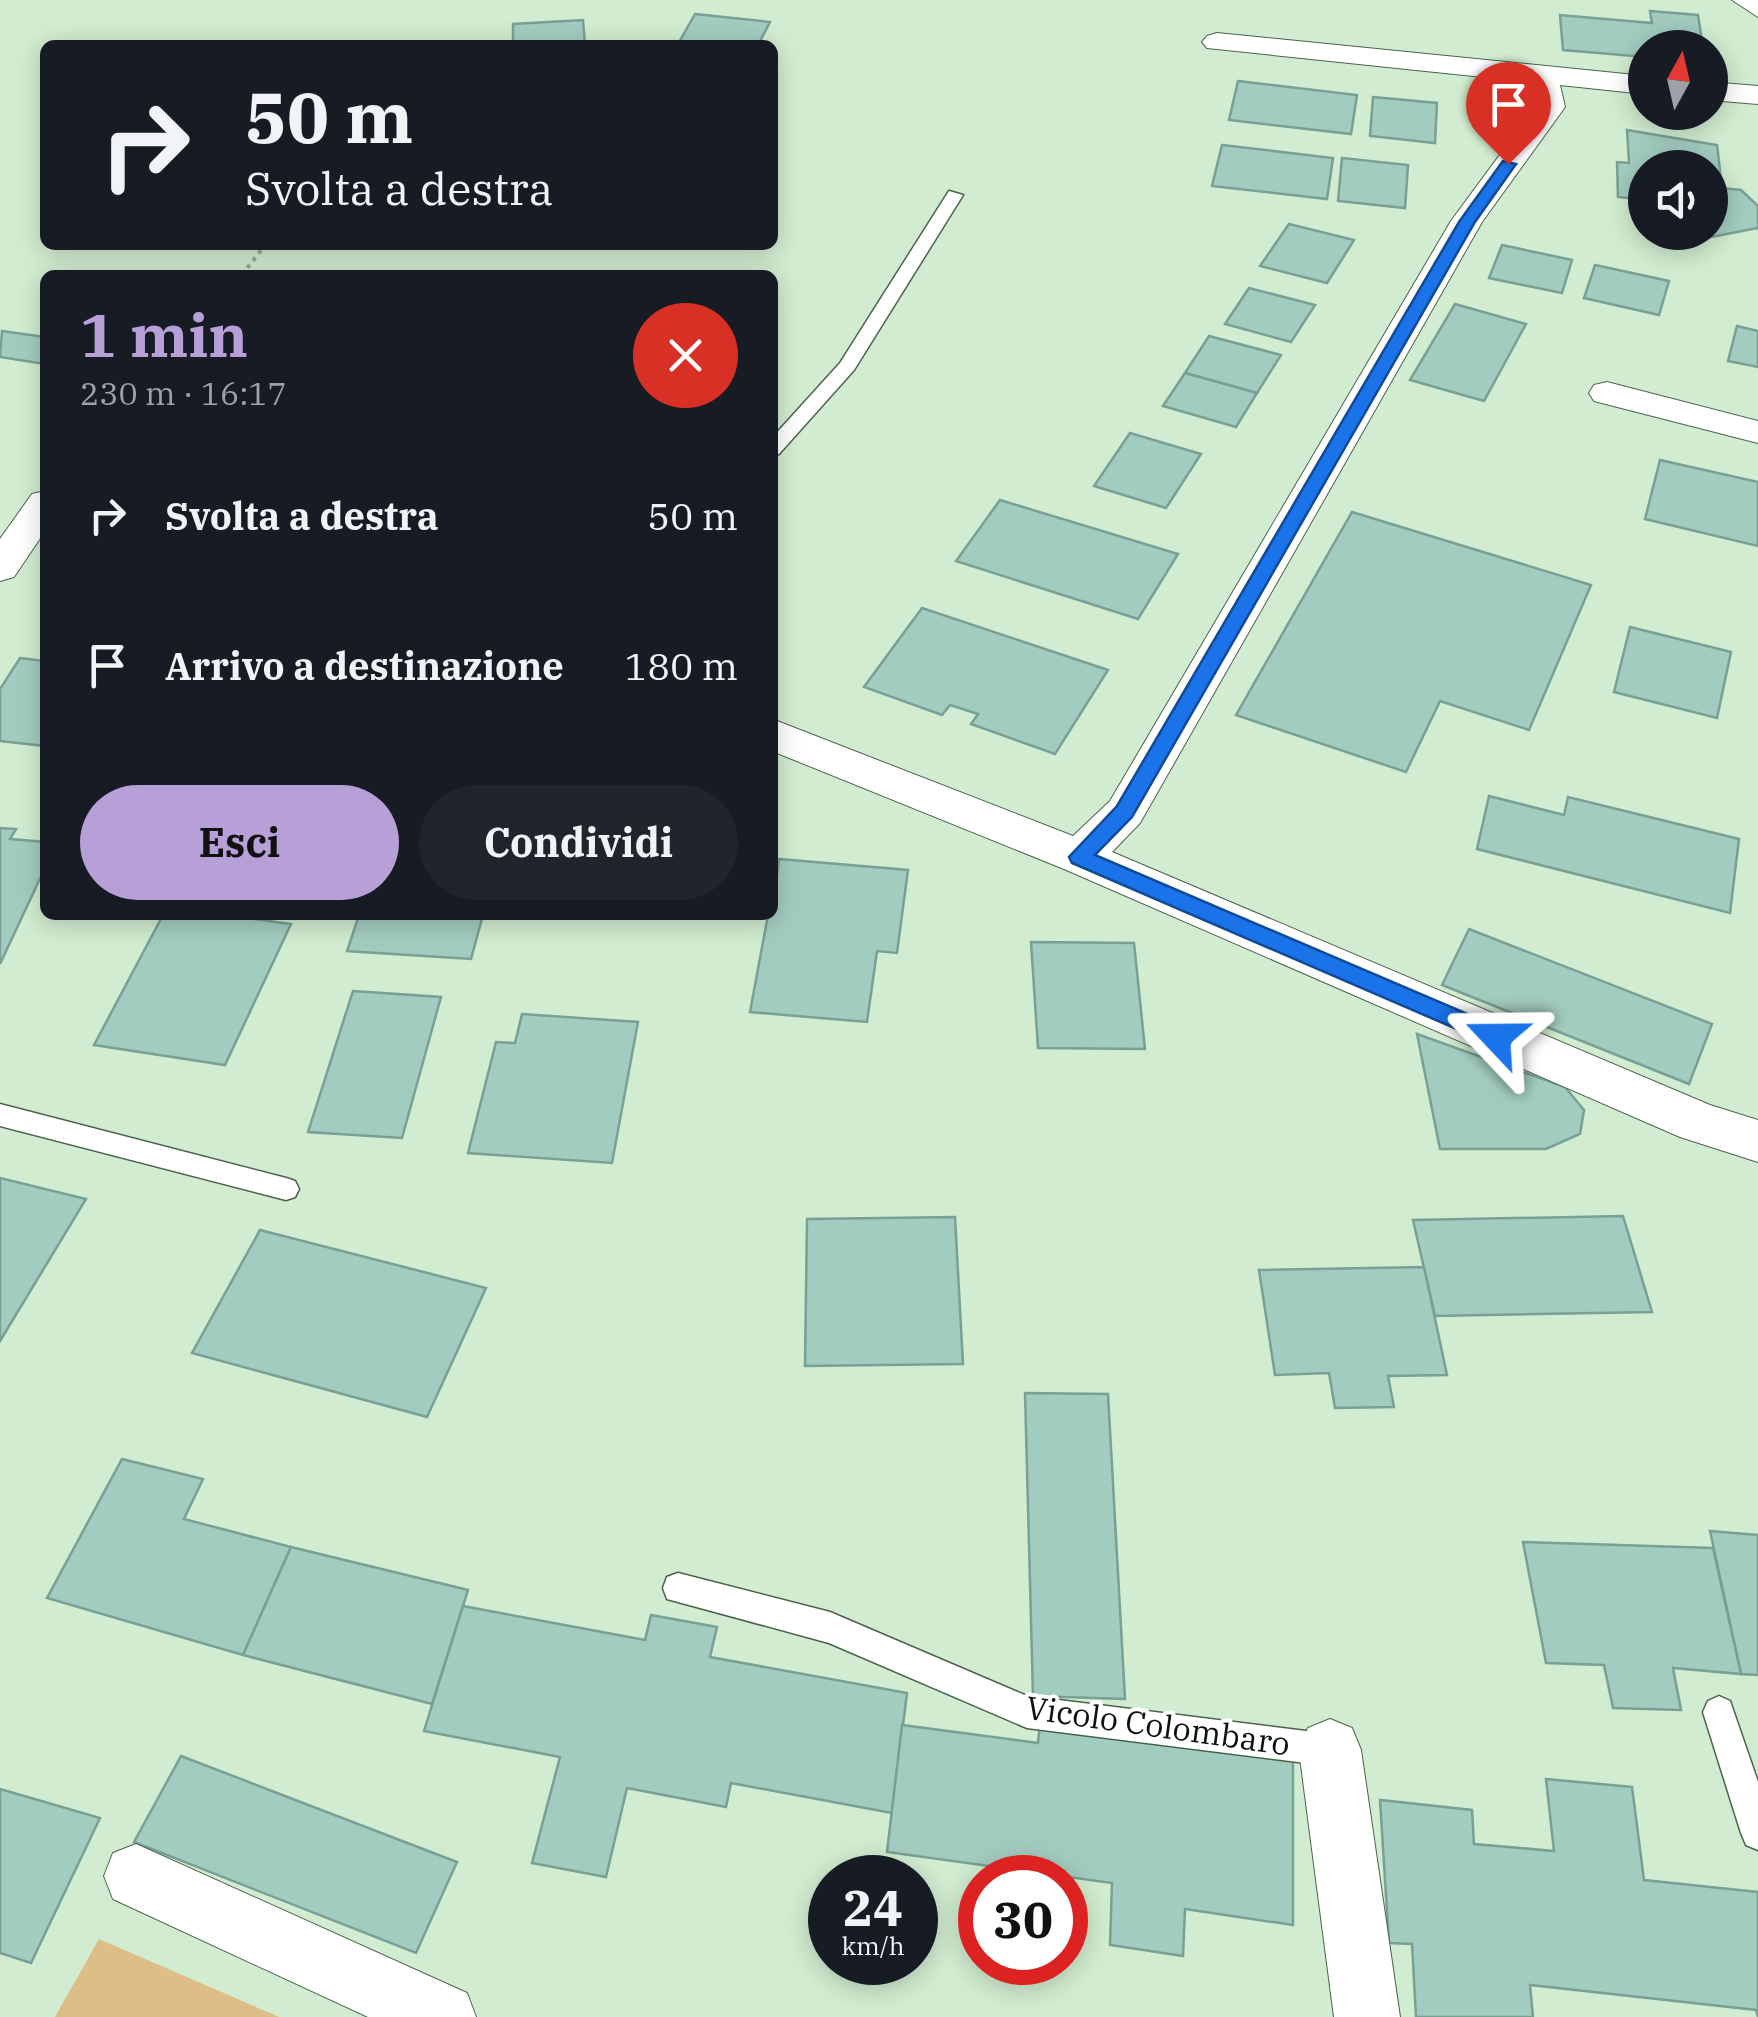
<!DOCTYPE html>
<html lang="it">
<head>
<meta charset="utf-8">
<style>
  body { margin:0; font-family:"IBM Plex Serif",serif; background:#20242c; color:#f1f3f6; height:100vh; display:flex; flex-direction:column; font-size:38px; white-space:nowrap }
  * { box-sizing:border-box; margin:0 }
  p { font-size:32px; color:#9ea1a6 }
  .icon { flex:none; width:55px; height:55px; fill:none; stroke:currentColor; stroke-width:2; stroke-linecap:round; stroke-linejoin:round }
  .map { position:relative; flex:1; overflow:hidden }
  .sheet { position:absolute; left:40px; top:270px; width:738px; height:650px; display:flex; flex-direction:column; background:#171b24; border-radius:15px; box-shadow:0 5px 25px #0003 }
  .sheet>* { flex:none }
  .hud { position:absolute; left:40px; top:40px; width:738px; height:210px; border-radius:15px; box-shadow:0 5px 25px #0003; background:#171b24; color:#f1f3f6; overflow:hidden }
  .needle { width:65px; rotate:8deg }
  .buttons { position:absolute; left:1628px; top:30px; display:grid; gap:20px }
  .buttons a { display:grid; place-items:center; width:100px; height:100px; border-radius:50%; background:#171b24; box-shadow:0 5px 25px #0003; font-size:50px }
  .speed { position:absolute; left:808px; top:1855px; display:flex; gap:20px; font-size:50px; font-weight:700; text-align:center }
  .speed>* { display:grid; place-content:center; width:130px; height:130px; border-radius:50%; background:#171b24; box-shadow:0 5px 25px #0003; line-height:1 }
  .speed small { font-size:25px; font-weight:400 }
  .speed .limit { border:15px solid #d22; background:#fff; color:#111 }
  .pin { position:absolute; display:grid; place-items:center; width:85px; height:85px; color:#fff; margin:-102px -42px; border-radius:50% 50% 50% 0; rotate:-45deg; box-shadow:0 0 10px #0007 }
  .pin .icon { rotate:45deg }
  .me { position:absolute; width:110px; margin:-55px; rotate:293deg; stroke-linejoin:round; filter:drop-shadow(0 0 8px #0008) }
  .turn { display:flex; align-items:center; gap:35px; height:210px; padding:0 40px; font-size:45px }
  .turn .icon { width:130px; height:130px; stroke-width:2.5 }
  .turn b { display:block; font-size:70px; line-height:85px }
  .round { display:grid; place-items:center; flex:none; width:105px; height:105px; border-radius:52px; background:#20242c }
  .headline { display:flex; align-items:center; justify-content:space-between; height:170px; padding:0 40px }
  h1 { font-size:60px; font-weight:800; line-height:75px; color:#b6a0d7 }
  .action { display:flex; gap:20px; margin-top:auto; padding:20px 40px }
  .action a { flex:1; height:115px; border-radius:60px; background:#b6a0d7; color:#111; font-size:40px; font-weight:800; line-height:115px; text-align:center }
  .action a+a { background:#20242c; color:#f1f3f6 }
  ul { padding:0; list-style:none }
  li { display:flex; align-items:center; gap:30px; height:150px; padding:0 40px }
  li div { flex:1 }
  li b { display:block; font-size:38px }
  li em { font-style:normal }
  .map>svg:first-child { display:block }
</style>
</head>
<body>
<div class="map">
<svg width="1758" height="2017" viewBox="0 0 1758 2017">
  <rect width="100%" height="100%" fill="#d1ecd0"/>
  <polygon fill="#dcbe86" points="99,1939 279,2017 55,2017"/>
  <g fill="#a3ccc0" stroke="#78a095" stroke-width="2.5">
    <polygon points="1650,11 1698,15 1703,48 1645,48 1645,57 1563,50 1560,15 1652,23"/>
    <polygon points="695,14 770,22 758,45 678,44"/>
    <polygon points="583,20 585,45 513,45 513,24"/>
    <polygon points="1238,81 1357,95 1351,134 1229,120"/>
    <polygon points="1373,97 1437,103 1435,143 1370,136"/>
    <polygon points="1627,130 1717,145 1722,188 1741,190 1758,206 1758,228 1696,240 1687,232 1710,232 1710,168 1645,168 1645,200 1618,197 1617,162 1629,163"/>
    <polygon points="1222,145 1333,158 1327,199 1212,186"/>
    <polygon points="1342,158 1408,165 1405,208 1338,201"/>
    <polygon points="1289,224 1354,240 1327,283 1260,266"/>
    <polygon points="1502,245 1572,260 1562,293 1489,278"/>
    <polygon points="1595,265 1669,281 1659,315 1584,298"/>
    <polygon points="1249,288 1315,305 1291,342 1225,324"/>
    <polygon points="1455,304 1526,324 1484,401 1410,380"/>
    <polygon points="1737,326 1758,331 1758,367 1728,361"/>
    <polygon points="2,331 45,337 45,364 0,357"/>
    <polygon points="1209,336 1281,355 1257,393 1185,373"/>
    <polygon points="1185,373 1257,393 1236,427 1163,406"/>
    <polygon points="1130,433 1201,454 1166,508 1094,486"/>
    <polygon points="1660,460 1758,482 1758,546 1645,519"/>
    <polygon points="1000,500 1178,554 1138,619 956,561"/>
    <polygon points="1352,512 1591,585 1529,730 1440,701 1406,772 1236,715"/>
    <polygon points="922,608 1108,670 1055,754 971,724 978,714 950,705 942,715 864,687"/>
    <polygon points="1630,627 1731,652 1717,718 1614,692"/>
    <polygon points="20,658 45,661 45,746 0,741 0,689"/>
    <polygon points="1489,796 1564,815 1568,797 1739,839 1730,913 1477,849"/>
    <polygon points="0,828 16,829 10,839 45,842 45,868 0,964"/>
    <polygon points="779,859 908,870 897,953 877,951 867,1022 750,1012 768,915 772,915"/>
    <polygon points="163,915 225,915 291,924 225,1065 94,1045"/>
    <polygon points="359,915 483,915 471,959 347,951"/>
    <polygon points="1469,929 1712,1024 1689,1084 1442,985"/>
    <polygon points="1031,942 1134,943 1145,1049 1038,1048"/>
    <polygon points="353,991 441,997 402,1138 308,1132"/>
    <polygon points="522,1014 638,1022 612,1163 468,1153 496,1042 515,1043"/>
    <polygon points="1417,1034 1565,1087 1584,1110 1580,1134 1546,1149 1440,1149"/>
    <polygon points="0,1178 86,1199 0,1341"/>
    <polygon points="1623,1216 1652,1312 1435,1316 1413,1220"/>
    <polygon points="955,1217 963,1364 805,1366 807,1219"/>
    <polygon points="260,1230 486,1288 427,1417 192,1353"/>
    <polygon points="1424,1267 1447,1375 1388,1376 1394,1407 1335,1408 1329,1373 1275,1375 1259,1270"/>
    <polygon points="1025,1393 1108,1394 1125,1699 1033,1696"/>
    <polygon points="122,1459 203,1479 184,1519 291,1547 243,1655 47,1598"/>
    <polygon points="1710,1531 1758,1535 1758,1675 1741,1674"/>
    <polygon points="1523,1542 1713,1548 1741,1674 1673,1668 1681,1710 1613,1708 1604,1665 1546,1663"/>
    <polygon points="291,1547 468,1590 432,1704 243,1655"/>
    <polygon points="463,1606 645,1640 651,1615 717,1627 710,1657 907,1693 892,1813 731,1783 726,1807 627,1788 606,1877 532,1863 560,1757 424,1731"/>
    <polygon points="1040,1722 1293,1756 1293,1925 1185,1909 1183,1956 1110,1945 1112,1883 887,1852 902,1725 1038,1743"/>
    <polygon points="181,1756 457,1862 416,1953 134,1842"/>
    <polygon points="1546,1779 1632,1787 1644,1880 1758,1892 1758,2017 1756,2010 1530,1985 1533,2017 1416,2017 1412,1944 1389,1943 1380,1800 1472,1810 1474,1844 1554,1851"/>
    <polygon points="0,1789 100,1818 31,1963 0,1953"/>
  </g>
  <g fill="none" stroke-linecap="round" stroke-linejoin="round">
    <g stroke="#4c634b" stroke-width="3">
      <g id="service">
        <polygon points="949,191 963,195 854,370 779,454 772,456 772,438 840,363"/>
        <polygon points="0,1104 286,1178 295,1181 299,1189 295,1197 286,1200 0,1126"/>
        <polygon points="678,1573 830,1612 1027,1696 1330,1734 1341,1739 1346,1750 1341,1761 1330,1766 1027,1728 829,1643 667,1599 663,1588 667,1577"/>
        <polygon points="1719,1696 1730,1701 1758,1782 1758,1850 1746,1845 1741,1833 1703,1712 1708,1701"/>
      </g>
    </g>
    <g stroke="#4c634b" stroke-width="2">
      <g id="minor">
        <polygon points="1732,0 1758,0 1758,17"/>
        <polygon points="1217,33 1645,76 1645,94 1560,85 1565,107 1482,222 1140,823 1112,852 1710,1105 1758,1120 1758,1162 1680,1137 1064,869 772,751 772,719 1073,836 1110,801 1451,221 1535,107 1530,82 1207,48 1202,42 1207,36"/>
        <polygon points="1710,82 1758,86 1758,104 1710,100"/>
        <polygon points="1607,382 1758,421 1758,443 1594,401 1589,393 1594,385"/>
        <polygon points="45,491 45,531 14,577 0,581 0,539 32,494"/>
        <polygon points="1330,1719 1352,1728 1361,1750 1400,2017 1334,2017 1299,1750 1308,1728"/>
        <polygon points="136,1844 467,1993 476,2017 368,2017 113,1899 104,1876 113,1853"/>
      </g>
    </g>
    <polyline stroke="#93a993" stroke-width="4" stroke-dasharray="4 5" stroke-linecap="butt" points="242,275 265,245"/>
    <use href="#service" fill="#fff" fill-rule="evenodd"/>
    <use href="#minor" fill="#fff" fill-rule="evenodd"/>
  </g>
  <polygon fill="#1a73e8" stroke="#114b97" stroke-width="2.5" points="1503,161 1516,164 1475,222 1132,817 1095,855 1505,1030 1505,1044 1496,1046 1072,863 1069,857 1117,806 1459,222"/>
  <g text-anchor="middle" stroke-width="8" stroke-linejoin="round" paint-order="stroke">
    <g font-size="32" fill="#0b140b" stroke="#fff">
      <text transform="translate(1158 1726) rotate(8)" y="11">Vicolo Colombaro</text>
    </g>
  </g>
</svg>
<div class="buttons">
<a><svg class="needle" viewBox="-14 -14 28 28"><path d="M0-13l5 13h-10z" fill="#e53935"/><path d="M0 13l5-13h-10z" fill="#9ea1a6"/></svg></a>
<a><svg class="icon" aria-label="sound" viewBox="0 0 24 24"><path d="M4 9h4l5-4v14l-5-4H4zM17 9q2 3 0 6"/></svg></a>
</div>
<div class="speed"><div>24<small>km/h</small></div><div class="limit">30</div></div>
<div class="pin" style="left:1508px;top:164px;background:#d93025"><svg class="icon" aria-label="arrive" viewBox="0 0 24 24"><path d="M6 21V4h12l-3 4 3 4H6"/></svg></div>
<svg class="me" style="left:1496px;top:1037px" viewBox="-20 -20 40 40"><path d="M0-17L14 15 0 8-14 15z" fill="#1a73e8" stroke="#fff" stroke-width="4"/></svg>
<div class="hud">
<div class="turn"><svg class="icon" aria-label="right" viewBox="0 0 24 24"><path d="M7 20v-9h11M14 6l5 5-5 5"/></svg><div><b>50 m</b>Svolta a destra</div></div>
</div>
<section class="sheet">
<div class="headline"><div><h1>1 min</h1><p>230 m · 16:17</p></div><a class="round" style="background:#d93025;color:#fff"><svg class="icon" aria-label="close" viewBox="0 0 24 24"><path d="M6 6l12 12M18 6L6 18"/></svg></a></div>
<ul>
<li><svg class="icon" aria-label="right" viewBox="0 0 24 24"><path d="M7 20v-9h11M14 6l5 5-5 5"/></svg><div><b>Svolta a destra</b></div><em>50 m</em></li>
<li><svg class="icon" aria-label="arrive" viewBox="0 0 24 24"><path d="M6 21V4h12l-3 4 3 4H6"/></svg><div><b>Arrivo a destinazione</b></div><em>180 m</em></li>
</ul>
<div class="action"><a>Esci</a><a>Condividi</a></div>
</section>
</div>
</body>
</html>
